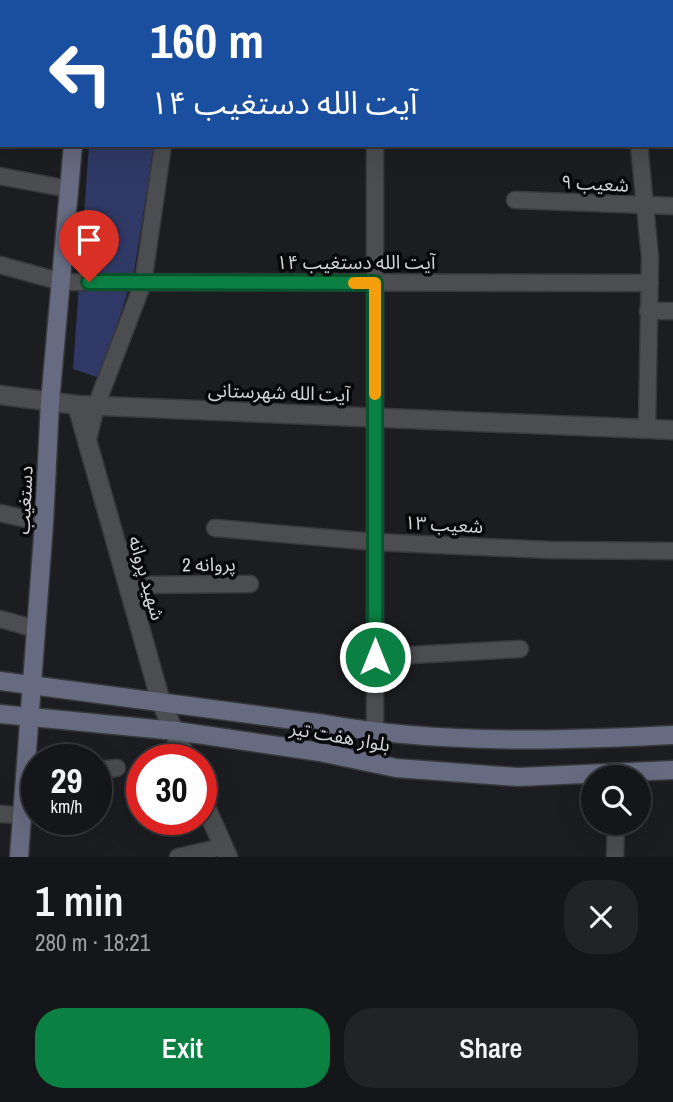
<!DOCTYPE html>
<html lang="en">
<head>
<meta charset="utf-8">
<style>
  body { margin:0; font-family:"Archivo Narrow","Noto Sans Arabic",sans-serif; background:#222326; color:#f1f3f6; height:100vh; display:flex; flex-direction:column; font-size:26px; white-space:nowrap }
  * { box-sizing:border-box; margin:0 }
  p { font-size:23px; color:#9d9fa2 }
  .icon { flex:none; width:38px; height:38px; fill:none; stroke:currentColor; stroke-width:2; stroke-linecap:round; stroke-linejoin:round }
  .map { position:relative; height:857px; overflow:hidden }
  .sheet { display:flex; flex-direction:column; background:#151619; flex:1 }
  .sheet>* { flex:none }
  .hud { position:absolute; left:0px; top:0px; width:674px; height:147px; box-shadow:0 7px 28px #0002,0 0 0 2px #343538; background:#1a4fa0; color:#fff; overflow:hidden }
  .buttons { position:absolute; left:581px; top:765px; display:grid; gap:14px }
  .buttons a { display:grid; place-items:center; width:70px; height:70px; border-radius:50%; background:#151619; box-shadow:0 7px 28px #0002,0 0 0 2px #343538; font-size:35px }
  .speed { position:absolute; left:21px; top:744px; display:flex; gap:14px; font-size:35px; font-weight:700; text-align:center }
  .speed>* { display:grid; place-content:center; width:91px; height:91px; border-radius:50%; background:#151619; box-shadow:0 7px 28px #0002,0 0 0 2px #343538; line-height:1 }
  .speed small { font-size:18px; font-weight:400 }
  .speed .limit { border:10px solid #d22; background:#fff; color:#111 }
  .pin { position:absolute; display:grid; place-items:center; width:60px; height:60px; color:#fff; margin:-72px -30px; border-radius:50% 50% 50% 0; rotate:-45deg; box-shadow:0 0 7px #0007 }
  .pin .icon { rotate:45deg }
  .me { position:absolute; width:77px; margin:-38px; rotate:0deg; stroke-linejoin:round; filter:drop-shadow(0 0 5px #0008) }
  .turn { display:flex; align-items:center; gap:24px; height:147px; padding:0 35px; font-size:32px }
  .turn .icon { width:91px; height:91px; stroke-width:2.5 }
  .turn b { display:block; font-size:49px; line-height:60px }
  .round { display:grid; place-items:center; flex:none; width:74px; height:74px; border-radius:28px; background:#222326 }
  .summary { display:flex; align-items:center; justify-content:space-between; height:119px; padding:0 35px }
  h1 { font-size:42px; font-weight:600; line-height:52px }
  .primary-button { display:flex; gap:14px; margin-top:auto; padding:14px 35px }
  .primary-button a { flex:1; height:80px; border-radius:28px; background:#0b8043; color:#fff; font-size:28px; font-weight:600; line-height:80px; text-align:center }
  .primary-button a+a { background:#222326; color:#f1f3f6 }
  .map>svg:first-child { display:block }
</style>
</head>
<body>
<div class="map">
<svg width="673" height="857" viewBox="0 0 673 857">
  <rect width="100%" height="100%" fill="#1c1d21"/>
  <polygon fill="#303966" points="89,145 154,145 134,272 100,378 73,369"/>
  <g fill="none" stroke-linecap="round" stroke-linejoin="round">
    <g stroke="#38393b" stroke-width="19">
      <g id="minor">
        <polyline points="49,0 54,2"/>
        <polyline points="197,0 197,2"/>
        <polyline points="260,0 260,2"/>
        <polyline points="508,0 508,2"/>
        <polyline points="375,2 375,0"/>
        <polyline points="632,2 632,0"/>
        <polyline points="0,73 2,73"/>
        <polyline points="672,93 673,93"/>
        <polyline points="639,145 650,257 647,429"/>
        <polyline points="0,176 69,189"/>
        <polyline points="515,200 673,206"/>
        <polyline points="0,265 62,282 650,283"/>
        <polyline points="648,311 673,311"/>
        <polyline points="87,444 96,406 143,283 163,145"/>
        <polyline points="0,513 44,523"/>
        <polyline points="215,528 375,542 549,550 673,551"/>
        <polyline points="128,585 250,584"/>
        <polyline points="0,619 36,629"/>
        <polyline points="375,657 520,649"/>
        <polyline points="375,732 375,145"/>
        <polyline points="96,770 117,768"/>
        <polyline points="0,814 22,815"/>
        <polyline points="178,857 222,847"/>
        <polyline points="615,857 616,822"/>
      </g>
    </g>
    <g stroke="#38393b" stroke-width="21">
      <g id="tertiary">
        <polyline points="0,395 77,405 673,430"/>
        <polyline points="77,405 161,702 187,760"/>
        <polyline points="201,796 228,857"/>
      </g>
    </g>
    <g stroke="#38393b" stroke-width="21">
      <g id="secondary">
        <polyline points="84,2 84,0"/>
        <path d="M0 681 325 724C440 744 557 741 673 735"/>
        <polyline points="0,714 176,731 320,752 396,768 518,777 673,770"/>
        <polyline points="19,857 44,523 50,402 73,145"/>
      </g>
    </g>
    <use href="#minor" stroke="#4c4d51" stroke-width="16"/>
    <use href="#tertiary" stroke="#4c4d51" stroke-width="18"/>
    <use href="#secondary" stroke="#666b81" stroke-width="18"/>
  </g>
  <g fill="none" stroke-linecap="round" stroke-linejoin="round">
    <g stroke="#07532c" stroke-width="18">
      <polyline id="route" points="89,282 375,283 375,657"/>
    </g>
    <use href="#route" stroke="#0b8043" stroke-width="12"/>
    <polyline stroke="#f59e0b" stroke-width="12" points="354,283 375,283 375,394"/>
  </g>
  <g text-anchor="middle" stroke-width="7" stroke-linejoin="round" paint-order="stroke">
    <g font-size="19" fill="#d3d4d7" stroke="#070809">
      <text transform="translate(595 183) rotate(3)" y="7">شعیب ۹</text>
      <text x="356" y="269">آیت الله دستغیب ۱۴</text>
      <text transform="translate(279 392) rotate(2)" y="7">آیت الله شهرستانی</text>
      <text transform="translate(24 500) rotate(-87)" y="7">دستغیب</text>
      <text transform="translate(444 524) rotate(3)" y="7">شعیب ۱۳</text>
      <text transform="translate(209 564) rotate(-1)" y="7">پروانه 2</text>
      <text transform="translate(147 578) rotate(74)" y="7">شهید پروانه</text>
      <text transform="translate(340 736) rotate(10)" y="7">بلوار هفت تیر</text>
    </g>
  </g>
</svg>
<div class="buttons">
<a><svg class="icon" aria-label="search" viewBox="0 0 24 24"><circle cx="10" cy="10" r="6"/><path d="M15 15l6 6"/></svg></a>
</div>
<div class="speed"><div>29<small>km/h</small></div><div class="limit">30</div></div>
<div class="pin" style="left:89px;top:282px;background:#d93025"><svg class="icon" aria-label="arrive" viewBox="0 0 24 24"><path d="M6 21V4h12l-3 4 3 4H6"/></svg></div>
<svg class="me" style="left:375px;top:657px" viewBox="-20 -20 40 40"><circle r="17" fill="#0b8043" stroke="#fff" stroke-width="3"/><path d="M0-11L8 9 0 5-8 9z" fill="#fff"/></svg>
<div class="hud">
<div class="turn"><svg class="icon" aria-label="left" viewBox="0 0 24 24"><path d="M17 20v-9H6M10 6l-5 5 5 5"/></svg><div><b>160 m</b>آیت الله دستغیب ۱۴</div></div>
</div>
</div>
<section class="sheet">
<div class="summary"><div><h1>1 min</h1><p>280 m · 18:21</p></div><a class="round"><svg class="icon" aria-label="close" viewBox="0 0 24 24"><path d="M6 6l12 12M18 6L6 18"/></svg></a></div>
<div class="primary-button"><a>Exit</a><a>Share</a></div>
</section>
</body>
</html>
